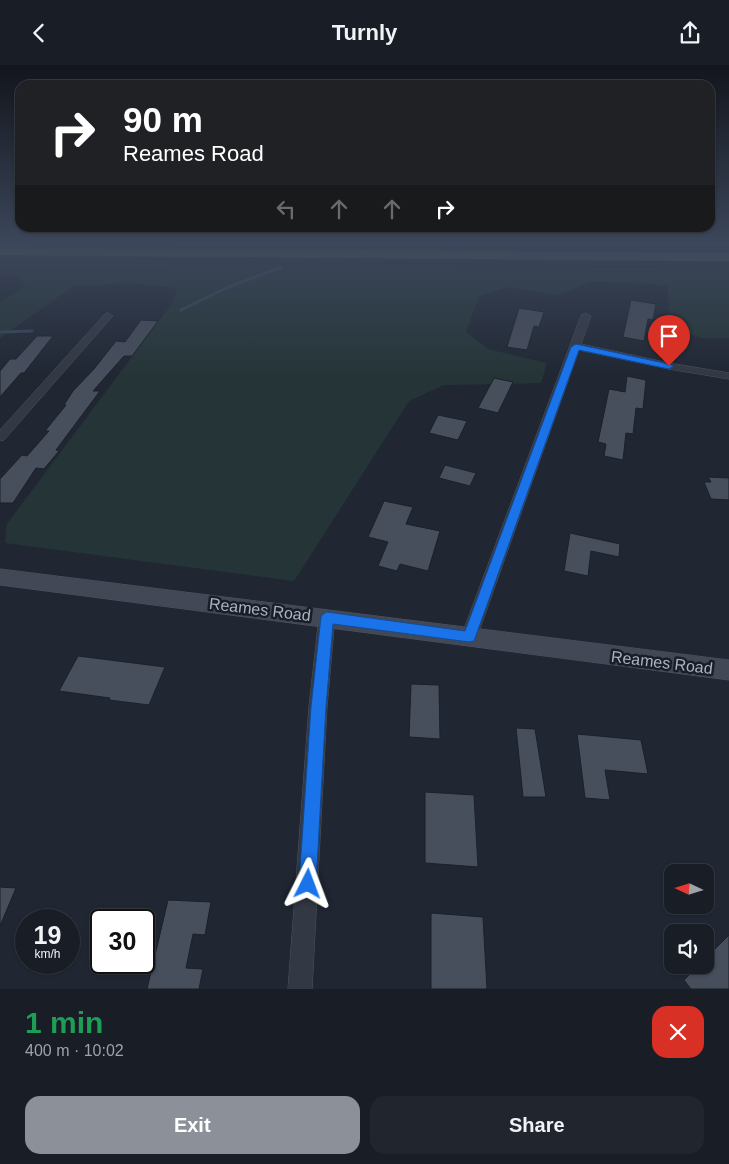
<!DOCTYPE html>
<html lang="en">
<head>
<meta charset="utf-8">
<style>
  body { margin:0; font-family:Helvetica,sans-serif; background:#21262e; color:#f1f3f6; height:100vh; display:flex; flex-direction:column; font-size:19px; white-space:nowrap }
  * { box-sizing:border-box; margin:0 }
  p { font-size:16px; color:#9fa2a7 }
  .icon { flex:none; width:28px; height:28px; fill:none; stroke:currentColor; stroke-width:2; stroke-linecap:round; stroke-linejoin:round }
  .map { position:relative; height:924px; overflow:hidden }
  .sheet { display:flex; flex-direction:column; background:#181d26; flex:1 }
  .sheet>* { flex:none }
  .hud { position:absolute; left:15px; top:15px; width:700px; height:152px; border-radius:15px; box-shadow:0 1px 4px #0004,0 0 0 1px #363b43; background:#202124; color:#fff; overflow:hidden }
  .needle { width:32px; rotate:274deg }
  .fabs { position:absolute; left:664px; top:799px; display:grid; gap:10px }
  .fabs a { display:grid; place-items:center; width:50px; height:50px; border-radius:10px; background:#181d26; box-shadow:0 1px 4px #0004,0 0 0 1px #363b43; font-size:25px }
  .speed { position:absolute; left:15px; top:844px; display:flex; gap:10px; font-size:25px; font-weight:700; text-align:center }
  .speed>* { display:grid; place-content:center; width:65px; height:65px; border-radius:50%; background:#181d26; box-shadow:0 1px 4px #0004,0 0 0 1px #363b43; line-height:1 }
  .speed small { font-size:12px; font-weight:400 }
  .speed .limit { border:2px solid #111; border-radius:8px; background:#fff; color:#111 }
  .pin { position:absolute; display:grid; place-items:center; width:42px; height:42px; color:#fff; margin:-51px -21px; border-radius:50% 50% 50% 0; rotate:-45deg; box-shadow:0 0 5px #0007 }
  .pin .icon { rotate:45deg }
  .me { position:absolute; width:55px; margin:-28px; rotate:3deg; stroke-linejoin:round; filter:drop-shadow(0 0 4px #0008) }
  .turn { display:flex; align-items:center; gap:18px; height:105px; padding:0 25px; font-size:22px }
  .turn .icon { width:65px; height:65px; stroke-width:2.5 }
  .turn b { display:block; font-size:35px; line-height:42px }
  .lanes { display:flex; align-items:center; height:48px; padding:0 25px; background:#0003; justify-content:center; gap:25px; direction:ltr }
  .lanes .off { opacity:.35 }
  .round { display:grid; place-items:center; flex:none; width:52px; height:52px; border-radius:15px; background:#21262e }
  .head { display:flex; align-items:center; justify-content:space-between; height:85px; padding:0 25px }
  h1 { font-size:30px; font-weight:700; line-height:38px; color:#1e9e55 }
  .primary-button { display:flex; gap:10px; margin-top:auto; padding:10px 25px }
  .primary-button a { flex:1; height:58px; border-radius:15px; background:#8c9099; color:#fff; font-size:20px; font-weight:700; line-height:58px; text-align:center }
  .primary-button a+a { background:#21262e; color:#f1f3f6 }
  header { display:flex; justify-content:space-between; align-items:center; height:65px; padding:0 25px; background:#181d26; font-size:22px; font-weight:700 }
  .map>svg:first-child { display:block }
</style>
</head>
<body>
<header><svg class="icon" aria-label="back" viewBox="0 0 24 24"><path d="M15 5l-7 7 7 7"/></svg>Turnly<svg class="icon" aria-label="share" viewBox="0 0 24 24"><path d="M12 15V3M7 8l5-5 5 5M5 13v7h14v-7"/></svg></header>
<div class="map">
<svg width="729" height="924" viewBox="0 0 729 924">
  <rect width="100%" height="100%" fill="#202733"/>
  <polygon fill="#253537" points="0,198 729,204 729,273 701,273 669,261 668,220 590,216 572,225 555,230 508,222 479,231 466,267 488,284 547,298 541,318 444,320 409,336 294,516 5,478 7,459 173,237 177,223 132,218 74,221 0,273 0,238 26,220 18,212 0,211"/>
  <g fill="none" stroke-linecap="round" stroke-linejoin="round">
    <g stroke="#37445a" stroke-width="3">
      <polyline points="181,245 224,224 281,202"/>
      <polyline points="0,267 32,266"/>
    </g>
  </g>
  <g fill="#474e5c" stroke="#1b202a">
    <polygon points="631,235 656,239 653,255 648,254 644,276 623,272"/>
    <polygon points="519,243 544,247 539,262 534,261 527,285 507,282"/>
    <polygon points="141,255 158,256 132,291 124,291 93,326 100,326 56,385 59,386 44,404 36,403 13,438 0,438 0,414 22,390 27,391 49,366 45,366 66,340 64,340 73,326 94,304 116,276 125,277"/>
    <polygon points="37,271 53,271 24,308 21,308 0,332 0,306 10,294 16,294"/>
    <polygon points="627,311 646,315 643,344 636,343 633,369 626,368 623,395 604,391 606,379 598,377 609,324 625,327"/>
    <polygon points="494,313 513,317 498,348 478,343"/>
    <polygon points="438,350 467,356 458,375 429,368"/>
    <polygon points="445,400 476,408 470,421 439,413"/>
    <polygon points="708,412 729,413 729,435 711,434 704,417 711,417"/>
    <polygon points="384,436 413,442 406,459 440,466 428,506 400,499 397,506 378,501 388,477 368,472"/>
    <polygon points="570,468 620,479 619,492 591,486 588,511 564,506"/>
    <polygon points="78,591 165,602 149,640 109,635 110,633 59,626"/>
    <polygon points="411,619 439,620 440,674 409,672"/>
    <polygon points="516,663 535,664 546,732 523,732"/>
    <polygon points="577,669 641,675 648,709 605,705 610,735 585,733"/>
    <polygon points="425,727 474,730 478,802 425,798"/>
    <polygon points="0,822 16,823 0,861"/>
    <polygon points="168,835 211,837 205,870 193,869 186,903 203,904 199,924 147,924"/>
    <polygon points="431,848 483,852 487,924 431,924"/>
    <polygon points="729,870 729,924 691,924 684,915 699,900 705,900 705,894"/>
  </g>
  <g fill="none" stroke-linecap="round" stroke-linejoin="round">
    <g stroke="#4e545f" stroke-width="1">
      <g id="minor">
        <polygon points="108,248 113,251 111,253 4,375 0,376 0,365 105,249"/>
        <polygon points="586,248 591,251 581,279 669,298 729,308 729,314 669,304 579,285 477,572 475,577 469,579 463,577 461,572 581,251"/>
        <polygon points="327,546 333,548 335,552 327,642 312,924 288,924 309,642 319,552 321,548"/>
      </g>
    </g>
    <g stroke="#4e545f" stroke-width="1">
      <polygon id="secondary" points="0,504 729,595 729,615 0,520"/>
    </g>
    <g stroke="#3b414b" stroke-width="1">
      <polygon id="motorway" points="0,182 729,188 729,196 0,190"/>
    </g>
    <use href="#minor" fill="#333944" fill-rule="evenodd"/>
    <use href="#secondary" fill="#424856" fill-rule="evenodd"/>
    <use href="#motorway" fill="#696151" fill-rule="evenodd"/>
  </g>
  <linearGradient id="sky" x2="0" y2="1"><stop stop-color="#12151c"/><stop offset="0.58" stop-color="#3c475b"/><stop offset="1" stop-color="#3c475b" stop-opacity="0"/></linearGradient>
  <rect width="729" height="310" fill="url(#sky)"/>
  <polygon fill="#1a73e8" stroke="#114b97" points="576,279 669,299 674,301 669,304 579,285 474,576 469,577 333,559 326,642 316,819 314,825 308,828 301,825 299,819 311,642 321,552 323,549 327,547 465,566 571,282"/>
  <g text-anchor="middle" stroke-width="5" stroke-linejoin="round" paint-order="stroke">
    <g font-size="16" fill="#adb4c1" stroke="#191e28">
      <text transform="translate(260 544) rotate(7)" y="6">Reames Road</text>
      <text transform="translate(662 597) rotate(7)" y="6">Reames Road</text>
    </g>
  </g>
</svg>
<div class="fabs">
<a><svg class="needle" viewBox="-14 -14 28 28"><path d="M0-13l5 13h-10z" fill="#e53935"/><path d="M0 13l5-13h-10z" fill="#9fa2a7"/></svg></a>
<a><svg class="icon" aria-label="sound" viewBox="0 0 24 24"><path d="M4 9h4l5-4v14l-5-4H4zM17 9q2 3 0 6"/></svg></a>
</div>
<div class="speed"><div>19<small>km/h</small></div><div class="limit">30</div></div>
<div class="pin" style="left:669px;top:301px;background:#d93025"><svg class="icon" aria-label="arrive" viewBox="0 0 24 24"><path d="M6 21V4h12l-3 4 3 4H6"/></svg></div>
<svg class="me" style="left:308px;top:819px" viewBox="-20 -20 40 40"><path d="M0-17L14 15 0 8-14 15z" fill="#1a73e8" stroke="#fff" stroke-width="4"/></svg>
<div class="hud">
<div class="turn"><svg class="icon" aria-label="right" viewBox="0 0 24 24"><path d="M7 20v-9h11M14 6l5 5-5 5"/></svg><div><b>90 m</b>Reames Road</div></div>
<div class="lanes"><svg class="icon off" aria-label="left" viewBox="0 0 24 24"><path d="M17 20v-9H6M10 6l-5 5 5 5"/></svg><svg class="icon off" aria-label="ahead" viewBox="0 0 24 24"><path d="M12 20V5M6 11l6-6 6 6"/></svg><svg class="icon off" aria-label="ahead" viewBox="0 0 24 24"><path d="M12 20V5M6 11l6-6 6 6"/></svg><svg class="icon" aria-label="right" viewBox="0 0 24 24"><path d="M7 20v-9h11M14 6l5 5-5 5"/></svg></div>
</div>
</div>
<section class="sheet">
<div class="head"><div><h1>1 min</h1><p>400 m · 10:02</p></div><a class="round" style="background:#d93025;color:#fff"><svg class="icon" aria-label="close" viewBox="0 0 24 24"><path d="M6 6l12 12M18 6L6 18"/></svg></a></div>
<div class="primary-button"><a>Exit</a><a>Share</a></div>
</section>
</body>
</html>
